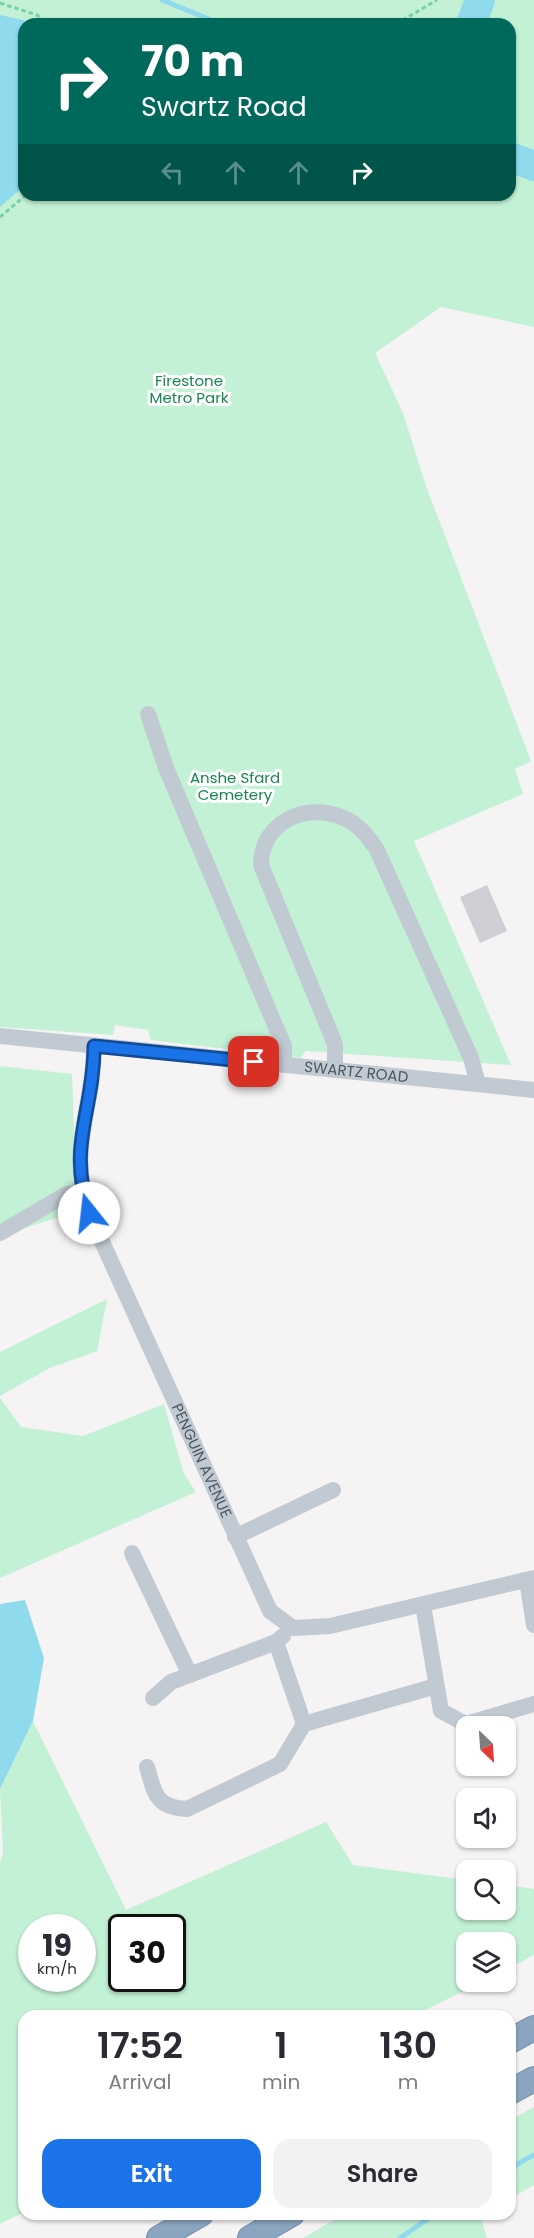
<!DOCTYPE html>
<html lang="en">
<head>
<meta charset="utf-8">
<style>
  body { margin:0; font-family:Poppins,sans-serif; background:#f2f2f3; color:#2b2b33; height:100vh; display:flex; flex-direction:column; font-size:22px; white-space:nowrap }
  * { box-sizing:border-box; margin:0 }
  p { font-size:20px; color:#7c7c81 }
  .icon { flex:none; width:33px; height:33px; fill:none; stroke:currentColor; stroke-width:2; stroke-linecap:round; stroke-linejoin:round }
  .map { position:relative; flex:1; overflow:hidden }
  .panel { position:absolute; left:18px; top:2010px; width:498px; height:210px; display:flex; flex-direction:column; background:#fff; border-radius:18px; box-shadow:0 2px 4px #0004 }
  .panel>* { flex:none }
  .banner { position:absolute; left:18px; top:18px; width:498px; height:183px; border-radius:18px; box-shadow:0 2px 4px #0004; background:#00695c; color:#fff; overflow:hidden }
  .needle { width:39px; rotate:155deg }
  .fabs { position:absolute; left:456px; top:1716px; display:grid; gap:12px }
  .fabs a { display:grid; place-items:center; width:60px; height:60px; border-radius:12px; background:#fff; box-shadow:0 2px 4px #0004; font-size:30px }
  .speed { position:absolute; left:18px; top:1914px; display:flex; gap:12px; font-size:30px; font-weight:700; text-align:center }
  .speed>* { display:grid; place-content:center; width:78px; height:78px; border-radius:50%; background:#fff; box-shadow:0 2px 4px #0004; line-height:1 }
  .speed small { font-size:15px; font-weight:400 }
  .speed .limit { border:3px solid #111; border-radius:9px; background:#fff; color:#111 }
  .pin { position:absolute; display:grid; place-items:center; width:51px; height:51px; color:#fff; margin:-26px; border-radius:12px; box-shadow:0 3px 9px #0006 }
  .me { position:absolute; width:66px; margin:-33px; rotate:344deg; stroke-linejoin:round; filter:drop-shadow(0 0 4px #0008) }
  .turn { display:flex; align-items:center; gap:21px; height:126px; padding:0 24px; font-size:27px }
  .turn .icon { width:78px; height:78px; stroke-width:2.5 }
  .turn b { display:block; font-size:42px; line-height:51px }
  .lanes { display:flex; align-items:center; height:57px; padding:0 24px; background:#0003; justify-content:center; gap:30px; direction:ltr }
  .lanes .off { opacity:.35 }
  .eta { display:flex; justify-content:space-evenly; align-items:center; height:102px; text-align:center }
  .eta b { font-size:36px; font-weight:600; line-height:42px }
  .button { display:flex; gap:12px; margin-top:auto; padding:12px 24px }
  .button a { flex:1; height:69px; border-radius:18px; background:#1a73e8; color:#fff; font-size:24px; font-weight:600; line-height:69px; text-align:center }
  .button a+a { background:#f2f2f3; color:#2b2b33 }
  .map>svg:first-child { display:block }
</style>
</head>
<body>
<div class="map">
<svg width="534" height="2238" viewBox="0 0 534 2238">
  <rect width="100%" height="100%" fill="#f5f3f3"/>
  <g fill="#c3f1d5" fill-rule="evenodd">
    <path d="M0 0H534V327L441 307 375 353 403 413 426 486 531 761 515 769 523 794 414 841 511 1065 306 1051 300 1058 151 1040 148 1030 115 1025 113 1035 0 1027ZM24 24H510V195H24Z"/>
    <polygon points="0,1066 72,1074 77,1211 0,1236"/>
    <polygon points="107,1299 97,1351 50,1368 0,1396 0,1352"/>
    <polygon points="0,1398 21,1427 83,1436 164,1404 184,1474 196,1492 0,1578"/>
    <path d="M33 1721 126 1910 326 1822 353 1865 466 1880V1910H506V1885L534 1889V1955L506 1970V1942H466V1982H482L413 2016H24V2212L0 2224V1863L3 1852 0 1789ZM32 1928H82V1978H32ZM122 1928H172V1978H122Z"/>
    <polygon points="534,2107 534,2185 510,2199 510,2120"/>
    <polygon points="344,2214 486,2214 481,2218 487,2238 303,2238"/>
  </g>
  <g fill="#90daee">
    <polygon points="0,15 23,20 30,24 24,24 24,186 0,207"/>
    <polygon points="25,1600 44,1658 33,1721 0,1789 0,1604"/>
  </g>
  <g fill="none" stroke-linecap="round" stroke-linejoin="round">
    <g stroke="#90daee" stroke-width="5">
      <polyline points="162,0 221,24"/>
      <polyline points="510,2168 534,2155"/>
      <polyline points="400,2238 435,2214"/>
    </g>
    <g stroke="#90daee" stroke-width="30">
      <polyline points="471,24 480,0"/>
      <polyline points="510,157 534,166"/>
    </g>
  </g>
  <polygon fill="#cdcfd5" points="487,885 507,931 480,943 460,897"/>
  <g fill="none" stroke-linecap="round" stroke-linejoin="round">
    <g stroke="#7690ad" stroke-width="26">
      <g id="highway">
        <polyline points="510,2041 534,2028"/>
        <polyline points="510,2092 534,2079"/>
        <polyline points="159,2238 201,2214"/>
        <polyline points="250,2238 292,2214"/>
      </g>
    </g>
    <g stroke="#7ad0a6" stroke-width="3" stroke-dasharray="4.5 3" stroke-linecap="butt">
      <polyline points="0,3 37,15 49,24"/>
      <polyline points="396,24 437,0"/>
      <polyline points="0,217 26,195"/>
    </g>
    <g stroke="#c1cad2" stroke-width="16">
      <polyline points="148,714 166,768 284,1046 284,1065"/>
      <path id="s1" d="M0 1036 534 1090"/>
      <path id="s2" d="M94 1046C94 1111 67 1144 89 1213L270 1611 293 1628 330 1626 534 1578"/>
      <path d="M335 1070V1044L261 865C261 818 315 798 353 823 363 830 370 839 377 850L471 1058 478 1084"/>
      <polyline points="0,1233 67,1194 82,1192"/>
      <polyline points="235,1537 333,1490"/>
      <polyline points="132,1553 190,1675"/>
      <polyline points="527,1580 534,1625"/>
      <polyline points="423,1605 441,1711 466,1724 534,1704"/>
      <polyline points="283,1636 276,1642 304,1724"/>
      <polyline points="153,1698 171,1682 276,1642"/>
      <path d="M147 1767C155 1794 155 1807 187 1809L280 1764 304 1724 436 1686"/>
    </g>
    <use href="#highway" stroke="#8ba5c1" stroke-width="24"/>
  </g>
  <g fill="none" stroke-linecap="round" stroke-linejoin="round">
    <g stroke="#114b97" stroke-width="15">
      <path id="route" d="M89 1213C67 1143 94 1112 94 1046L254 1062"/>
    </g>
    <use href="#route" stroke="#1a73e8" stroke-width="10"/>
  </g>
  <g text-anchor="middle" stroke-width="6" stroke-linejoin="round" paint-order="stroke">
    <g font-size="15" fill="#17864f" stroke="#fff">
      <text x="189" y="386">Firestone<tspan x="189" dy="17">Metro Park</tspan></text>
      <text x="235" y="783">Anshe Sfard<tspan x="235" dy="17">Cemetery</tspan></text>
    </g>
    <g font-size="15" fill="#4a5661" stroke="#fff">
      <text dy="5" stroke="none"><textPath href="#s1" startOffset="358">SWARTZ ROAD</textPath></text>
      <text dy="5" stroke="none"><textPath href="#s2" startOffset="441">PENGUIN AVENUE</textPath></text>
    </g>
  </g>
</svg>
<div class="fabs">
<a><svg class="needle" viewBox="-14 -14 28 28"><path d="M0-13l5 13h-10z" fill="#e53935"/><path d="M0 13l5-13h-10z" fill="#7c7c81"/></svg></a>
<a><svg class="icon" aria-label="sound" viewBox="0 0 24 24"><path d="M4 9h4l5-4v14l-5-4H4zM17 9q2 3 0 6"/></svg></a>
<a><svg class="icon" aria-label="search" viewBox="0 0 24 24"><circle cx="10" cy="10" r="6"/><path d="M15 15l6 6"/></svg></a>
<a><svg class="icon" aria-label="layers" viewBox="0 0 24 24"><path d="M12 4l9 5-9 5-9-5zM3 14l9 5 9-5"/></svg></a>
</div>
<div class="speed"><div>19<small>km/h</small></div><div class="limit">30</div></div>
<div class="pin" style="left:254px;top:1062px;background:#d93025"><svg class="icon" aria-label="arrive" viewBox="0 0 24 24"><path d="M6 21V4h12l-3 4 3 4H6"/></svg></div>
<svg class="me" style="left:89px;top:1213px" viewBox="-20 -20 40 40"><circle r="19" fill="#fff"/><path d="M0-13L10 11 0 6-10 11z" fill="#1a73e8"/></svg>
<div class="banner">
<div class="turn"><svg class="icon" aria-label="right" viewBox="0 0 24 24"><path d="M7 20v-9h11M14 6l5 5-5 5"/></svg><div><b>70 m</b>Swartz Road</div></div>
<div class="lanes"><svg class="icon off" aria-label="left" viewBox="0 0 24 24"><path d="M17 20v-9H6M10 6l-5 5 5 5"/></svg><svg class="icon off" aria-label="ahead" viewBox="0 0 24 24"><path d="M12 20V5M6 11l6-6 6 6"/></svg><svg class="icon off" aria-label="ahead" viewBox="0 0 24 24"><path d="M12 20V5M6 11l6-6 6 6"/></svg><svg class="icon" aria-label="right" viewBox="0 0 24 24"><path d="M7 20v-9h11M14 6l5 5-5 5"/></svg></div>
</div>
<section class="panel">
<div class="eta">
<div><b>17:52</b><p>Arrival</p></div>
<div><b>1</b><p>min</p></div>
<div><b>130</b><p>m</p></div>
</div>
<div class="button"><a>Exit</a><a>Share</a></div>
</section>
</div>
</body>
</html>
